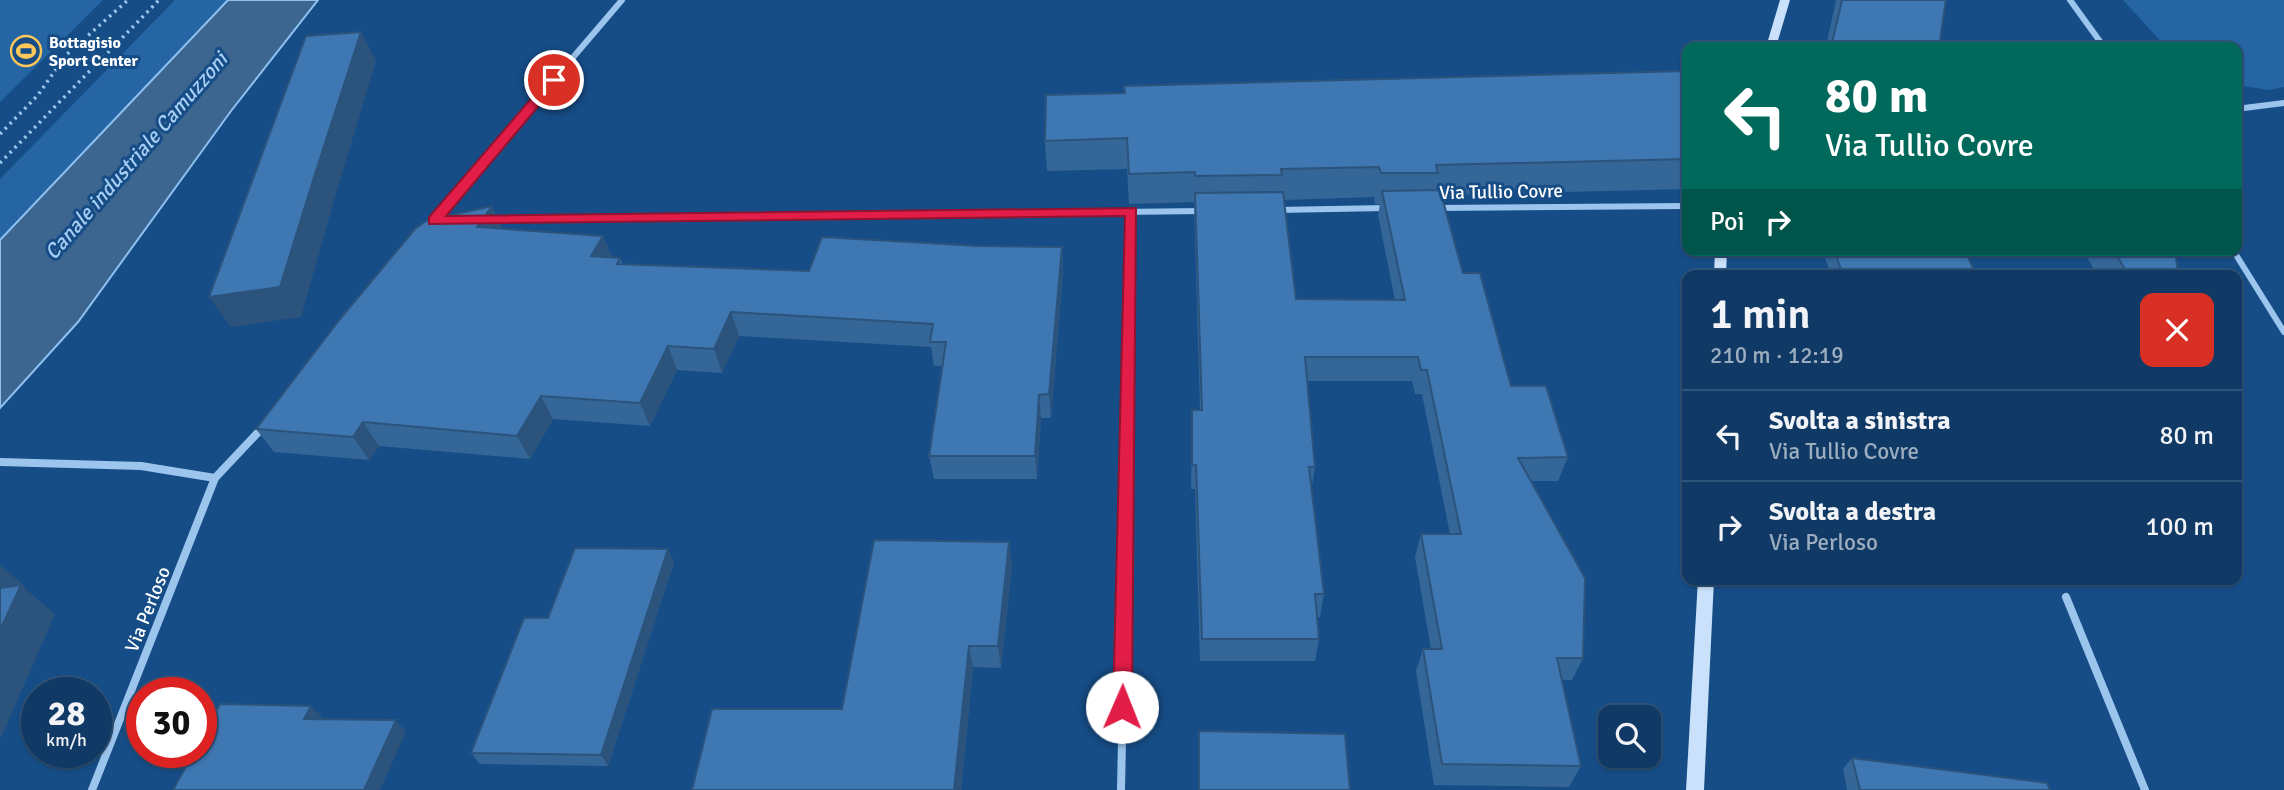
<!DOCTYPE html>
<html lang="it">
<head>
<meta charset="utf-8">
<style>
  body { margin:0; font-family:Signika,sans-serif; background:#1e456e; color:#f1f3f6; height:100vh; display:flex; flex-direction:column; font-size:26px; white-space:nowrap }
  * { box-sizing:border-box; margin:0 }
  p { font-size:23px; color:#9cadbf }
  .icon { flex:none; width:38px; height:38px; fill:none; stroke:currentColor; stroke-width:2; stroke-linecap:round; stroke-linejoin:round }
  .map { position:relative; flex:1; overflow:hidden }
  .drawer { position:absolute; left:1682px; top:270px; width:560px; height:315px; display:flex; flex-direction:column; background:#103a65; border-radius:14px; box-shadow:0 2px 5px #0004,0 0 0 2px #305479 }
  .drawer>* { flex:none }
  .guide { position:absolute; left:1682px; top:42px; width:560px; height:214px; border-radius:14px; box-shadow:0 2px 5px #0004,0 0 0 2px #305479; background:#00695c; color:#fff; overflow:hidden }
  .controls { position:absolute; left:1598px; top:705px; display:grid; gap:14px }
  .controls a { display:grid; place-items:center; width:63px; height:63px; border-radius:14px; background:#103a65; box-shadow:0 2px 5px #0004,0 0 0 2px #305479; font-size:35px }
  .speed { position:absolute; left:21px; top:677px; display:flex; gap:14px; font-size:35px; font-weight:700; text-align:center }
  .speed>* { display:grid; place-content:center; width:91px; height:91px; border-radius:50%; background:#103a65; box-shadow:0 2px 5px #0004,0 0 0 2px #305479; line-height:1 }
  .speed small { font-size:18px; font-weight:400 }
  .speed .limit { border:10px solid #d22; background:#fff; color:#111 }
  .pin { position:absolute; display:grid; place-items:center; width:60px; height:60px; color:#fff; margin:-30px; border:4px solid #fff; border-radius:50%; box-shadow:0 2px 7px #0007 }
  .me { position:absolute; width:77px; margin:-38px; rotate:1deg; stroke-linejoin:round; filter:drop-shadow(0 0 5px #0008) }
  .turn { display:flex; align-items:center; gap:24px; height:147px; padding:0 28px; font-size:32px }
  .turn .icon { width:91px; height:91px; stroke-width:2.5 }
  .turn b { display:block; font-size:49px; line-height:60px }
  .then { display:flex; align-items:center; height:66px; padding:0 28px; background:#0003; gap:14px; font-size:26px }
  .round { display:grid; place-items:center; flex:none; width:74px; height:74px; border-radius:14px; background:#1e456e }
  .headline { display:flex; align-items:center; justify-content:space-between; height:119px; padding:0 28px }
  h1 { font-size:42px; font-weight:600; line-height:52px }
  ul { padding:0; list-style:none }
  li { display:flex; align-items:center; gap:21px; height:91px; padding:0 28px; border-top:2px solid #305479 }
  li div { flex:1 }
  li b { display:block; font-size:26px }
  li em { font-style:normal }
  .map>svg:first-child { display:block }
</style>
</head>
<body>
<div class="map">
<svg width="2284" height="790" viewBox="0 0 2284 790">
  <rect width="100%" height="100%" fill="#164d87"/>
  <g fill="#2665a4">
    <polygon points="0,0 103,0 0,102"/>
    <polygon points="175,0 228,0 0,240 0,179"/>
    <polygon points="2123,0 2284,0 2284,87 2269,90 2237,85 2236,47 2166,47"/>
  </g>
  <polygon fill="#3c6590" stroke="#8ec1f1" stroke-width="2" points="228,0 318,0 231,111 78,322 0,408 0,240"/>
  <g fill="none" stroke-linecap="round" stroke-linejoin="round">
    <g stroke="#9cc5ee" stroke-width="3.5" stroke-dasharray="2.5 4.5" stroke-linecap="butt">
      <polyline points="0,134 38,95 65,56 128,0"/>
      <polyline points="0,163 159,0"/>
    </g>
    <g stroke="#9cc5ee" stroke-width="6">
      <polyline points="2070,0 2104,47"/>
      <polyline points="2236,109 2284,103"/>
      <polyline points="1436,208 1687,206"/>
      <polyline points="1278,210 1385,208"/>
      <polyline points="491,220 1203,211"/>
      <polyline points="431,224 622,0"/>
      <polyline points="2233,250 2284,332"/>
      <polyline points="1130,340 1132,212"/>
    </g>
    <g stroke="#9cc5ee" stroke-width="8">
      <polyline points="0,462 141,466 215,478 92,790"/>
      <polyline points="215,478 265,425"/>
      <polyline points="2066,597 2145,790"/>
      <polyline points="1121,790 1130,338"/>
    </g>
    <g fill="#c9e1fa" fill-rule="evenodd">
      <polygon points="1780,0 1790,0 1776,47 1766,47"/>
      <polygon points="1715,250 1727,250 1726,275 1714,275"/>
      <polygon points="1698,579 1714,579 1704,790 1686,790"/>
    </g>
  </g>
  <g fill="#356698" fill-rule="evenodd">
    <polygon points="1836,0 1946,0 1939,47 1826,47"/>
    <path d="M1687 71V189L1441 195 1463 273 1511 386 1568 457 1558 481H1531L1583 658 1572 680H1562L1581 766 1569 787 1434 785 1416 671 1423 649H1431L1415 557 1421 534H1450L1422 394H1415L1412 381H1307L1315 467 1312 486 1324 594 1320 617H1317L1319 639 1315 661H1200L1195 489H1191L1192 410H1200L1194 202 1129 204 1127 169 1047 171 1045 141ZM1374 197 1375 204H1380L1378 215 1395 300 1296 299 1284 200Z"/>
    <polygon points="503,229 603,236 612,257 620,258 623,264 809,271 979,246 1062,247 1063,271 1051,418 1041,418 1037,479 934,479 929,456 942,366 934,366 931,347 739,336 722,373 677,370 650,426 553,419 530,459 379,446 369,460 274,452 256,429"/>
    <polygon points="1822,250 1965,250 1976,275 1831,275"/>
    <polygon points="2083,250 2175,250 2178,275 2097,275"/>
    <polygon points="1009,542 1012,565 1001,668 973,667 961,790 692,790 842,709"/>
    <polygon points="668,549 674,562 608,766 480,764 471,753"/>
    <polygon points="1199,731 1350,790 1198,790 1198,751"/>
    <polygon points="1852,758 2050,790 1847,790 1843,769"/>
  </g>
  <g fill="#2b537c">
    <polygon points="361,32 376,61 333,204 301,317 231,327 209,297"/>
    <polygon points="492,206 503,230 477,227"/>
    <polygon points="603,236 613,260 591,256"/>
    <polygon points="1062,247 1063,271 1051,418 1049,394"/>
    <polygon points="731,312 739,336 722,373 714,349"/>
    <polygon points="668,346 677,370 650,426 640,403"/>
    <polygon points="1039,395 1041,418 1037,479 1035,456"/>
    <polygon points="541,396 553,419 530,459 517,436"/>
    <polygon points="363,422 379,446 369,460 353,437"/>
    <polygon points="1009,542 1012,565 1001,668 998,646"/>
    <polygon points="668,549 674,562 608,766 601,755"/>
    <polygon points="0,565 25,586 24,588 55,614 0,740"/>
    <polygon points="969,646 973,667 961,790 954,790"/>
    <polygon points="311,706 322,717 316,730 304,719"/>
    <polygon points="396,720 406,732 380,790 364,790"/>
  </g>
  <g fill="#3e77b1" stroke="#2b537c" stroke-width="2">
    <polygon points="1842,0 1946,0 1939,47 1831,47"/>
    <polygon points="361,32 315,174 280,287 209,297 306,36"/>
    <polygon points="1687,71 1687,159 1436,165 1438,173 1381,173 1379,167 1281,169 1282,175 1195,176 1195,172 1129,174 1127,138 1045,141 1046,95 1125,93 1124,86"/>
    <polygon points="1440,190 1463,273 1480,273 1511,386 1546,386 1568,457 1518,458 1585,578 1583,658 1557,658 1581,766 1442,764 1423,649 1442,649 1421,534 1461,534 1427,370 1421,370 1418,357 1305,357 1315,467 1309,467 1324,594 1315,594 1319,639 1202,639 1196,465 1192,465 1192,410 1202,410 1195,193 1283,192 1296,299 1405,300 1382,191"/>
    <polygon points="492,206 477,227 603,236 591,256 620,258 617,264 809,271 822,237 979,246 1062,247 1049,394 1039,395 1035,456 929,456 946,342 930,342 933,324 731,312 714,349 668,346 640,403 541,396 517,436 363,422 353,437 256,429 340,319 415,229 426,221"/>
    <polygon points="1834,250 1965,250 1976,275 1843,275"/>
    <polygon points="2114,250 2175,250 2178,275 2128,275"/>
    <polygon points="874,540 1009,542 998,646 969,646 954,790 692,790 712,709 842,709"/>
    <polygon points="575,548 668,549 601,755 471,753 524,618 548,618"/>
    <polygon points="21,585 0,630 0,588"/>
    <polygon points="220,704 311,706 304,719 396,720 364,790 173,790 194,752 201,752 201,739"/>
    <polygon points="1199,731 1345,734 1350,790 1199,790"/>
    <polygon points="1852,758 2047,783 2050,790 1860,790"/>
  </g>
  <polygon fill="#e11d48" stroke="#92132f" stroke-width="2" points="554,77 558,78 558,83 446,216 1136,208 1132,707 1129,714 1122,716 1116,714 1113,707 1125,216 429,224 429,217 549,78"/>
  <defs>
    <g id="stadium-ring" transform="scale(1.575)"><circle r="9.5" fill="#164d87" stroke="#ffc759" stroke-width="1.5"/><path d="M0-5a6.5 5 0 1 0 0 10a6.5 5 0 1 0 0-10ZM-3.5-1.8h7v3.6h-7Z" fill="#ffc759"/></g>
  </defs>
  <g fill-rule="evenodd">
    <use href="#stadium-ring" x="26" y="51"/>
  </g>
  <g text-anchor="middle" stroke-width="6" stroke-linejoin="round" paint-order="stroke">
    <g font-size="16" font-weight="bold" fill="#fff" stroke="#164d87" text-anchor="start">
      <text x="49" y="48">Bottagisio<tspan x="49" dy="18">Sport Center</tspan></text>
    </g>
    <g font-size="19" fill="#fff" stroke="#164d87">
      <text transform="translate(1501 191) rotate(-1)" y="7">Via Tullio Covre</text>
      <text transform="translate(147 609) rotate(-68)" y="7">Via Perloso</text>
    </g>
    <g font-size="21" font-style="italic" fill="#a8cff5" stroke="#164d87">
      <text transform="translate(136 156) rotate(-49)" y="7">Canale industriale Camuzzoni</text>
    </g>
  </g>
</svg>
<div class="controls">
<a><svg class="icon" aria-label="search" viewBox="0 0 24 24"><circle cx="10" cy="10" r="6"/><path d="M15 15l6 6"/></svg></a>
</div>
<div class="speed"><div>28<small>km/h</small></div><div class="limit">30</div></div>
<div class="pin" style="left:554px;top:80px;background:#d93025"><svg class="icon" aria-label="arrive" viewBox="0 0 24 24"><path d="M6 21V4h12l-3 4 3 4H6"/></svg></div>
<svg class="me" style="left:1122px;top:707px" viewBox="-20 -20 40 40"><circle r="19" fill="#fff"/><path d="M0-13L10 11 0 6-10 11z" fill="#e11d48"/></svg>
<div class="guide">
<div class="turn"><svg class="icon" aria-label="left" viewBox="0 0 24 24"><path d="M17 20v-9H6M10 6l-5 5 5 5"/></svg><div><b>80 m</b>Via Tullio Covre</div></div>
<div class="then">Poi<svg class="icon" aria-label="right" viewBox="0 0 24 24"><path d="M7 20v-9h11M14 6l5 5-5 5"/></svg></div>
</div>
<section class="drawer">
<div class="headline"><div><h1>1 min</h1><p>210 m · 12:19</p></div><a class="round" style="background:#d93025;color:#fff"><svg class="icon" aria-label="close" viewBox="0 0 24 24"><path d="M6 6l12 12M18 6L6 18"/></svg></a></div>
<ul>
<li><svg class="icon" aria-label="left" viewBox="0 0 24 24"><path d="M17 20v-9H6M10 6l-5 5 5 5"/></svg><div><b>Svolta a sinistra</b><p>Via Tullio Covre</p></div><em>80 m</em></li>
<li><svg class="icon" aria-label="right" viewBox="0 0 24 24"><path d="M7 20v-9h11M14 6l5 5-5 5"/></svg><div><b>Svolta a destra</b><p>Via Perloso</p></div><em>100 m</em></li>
</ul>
</section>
</div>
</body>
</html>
